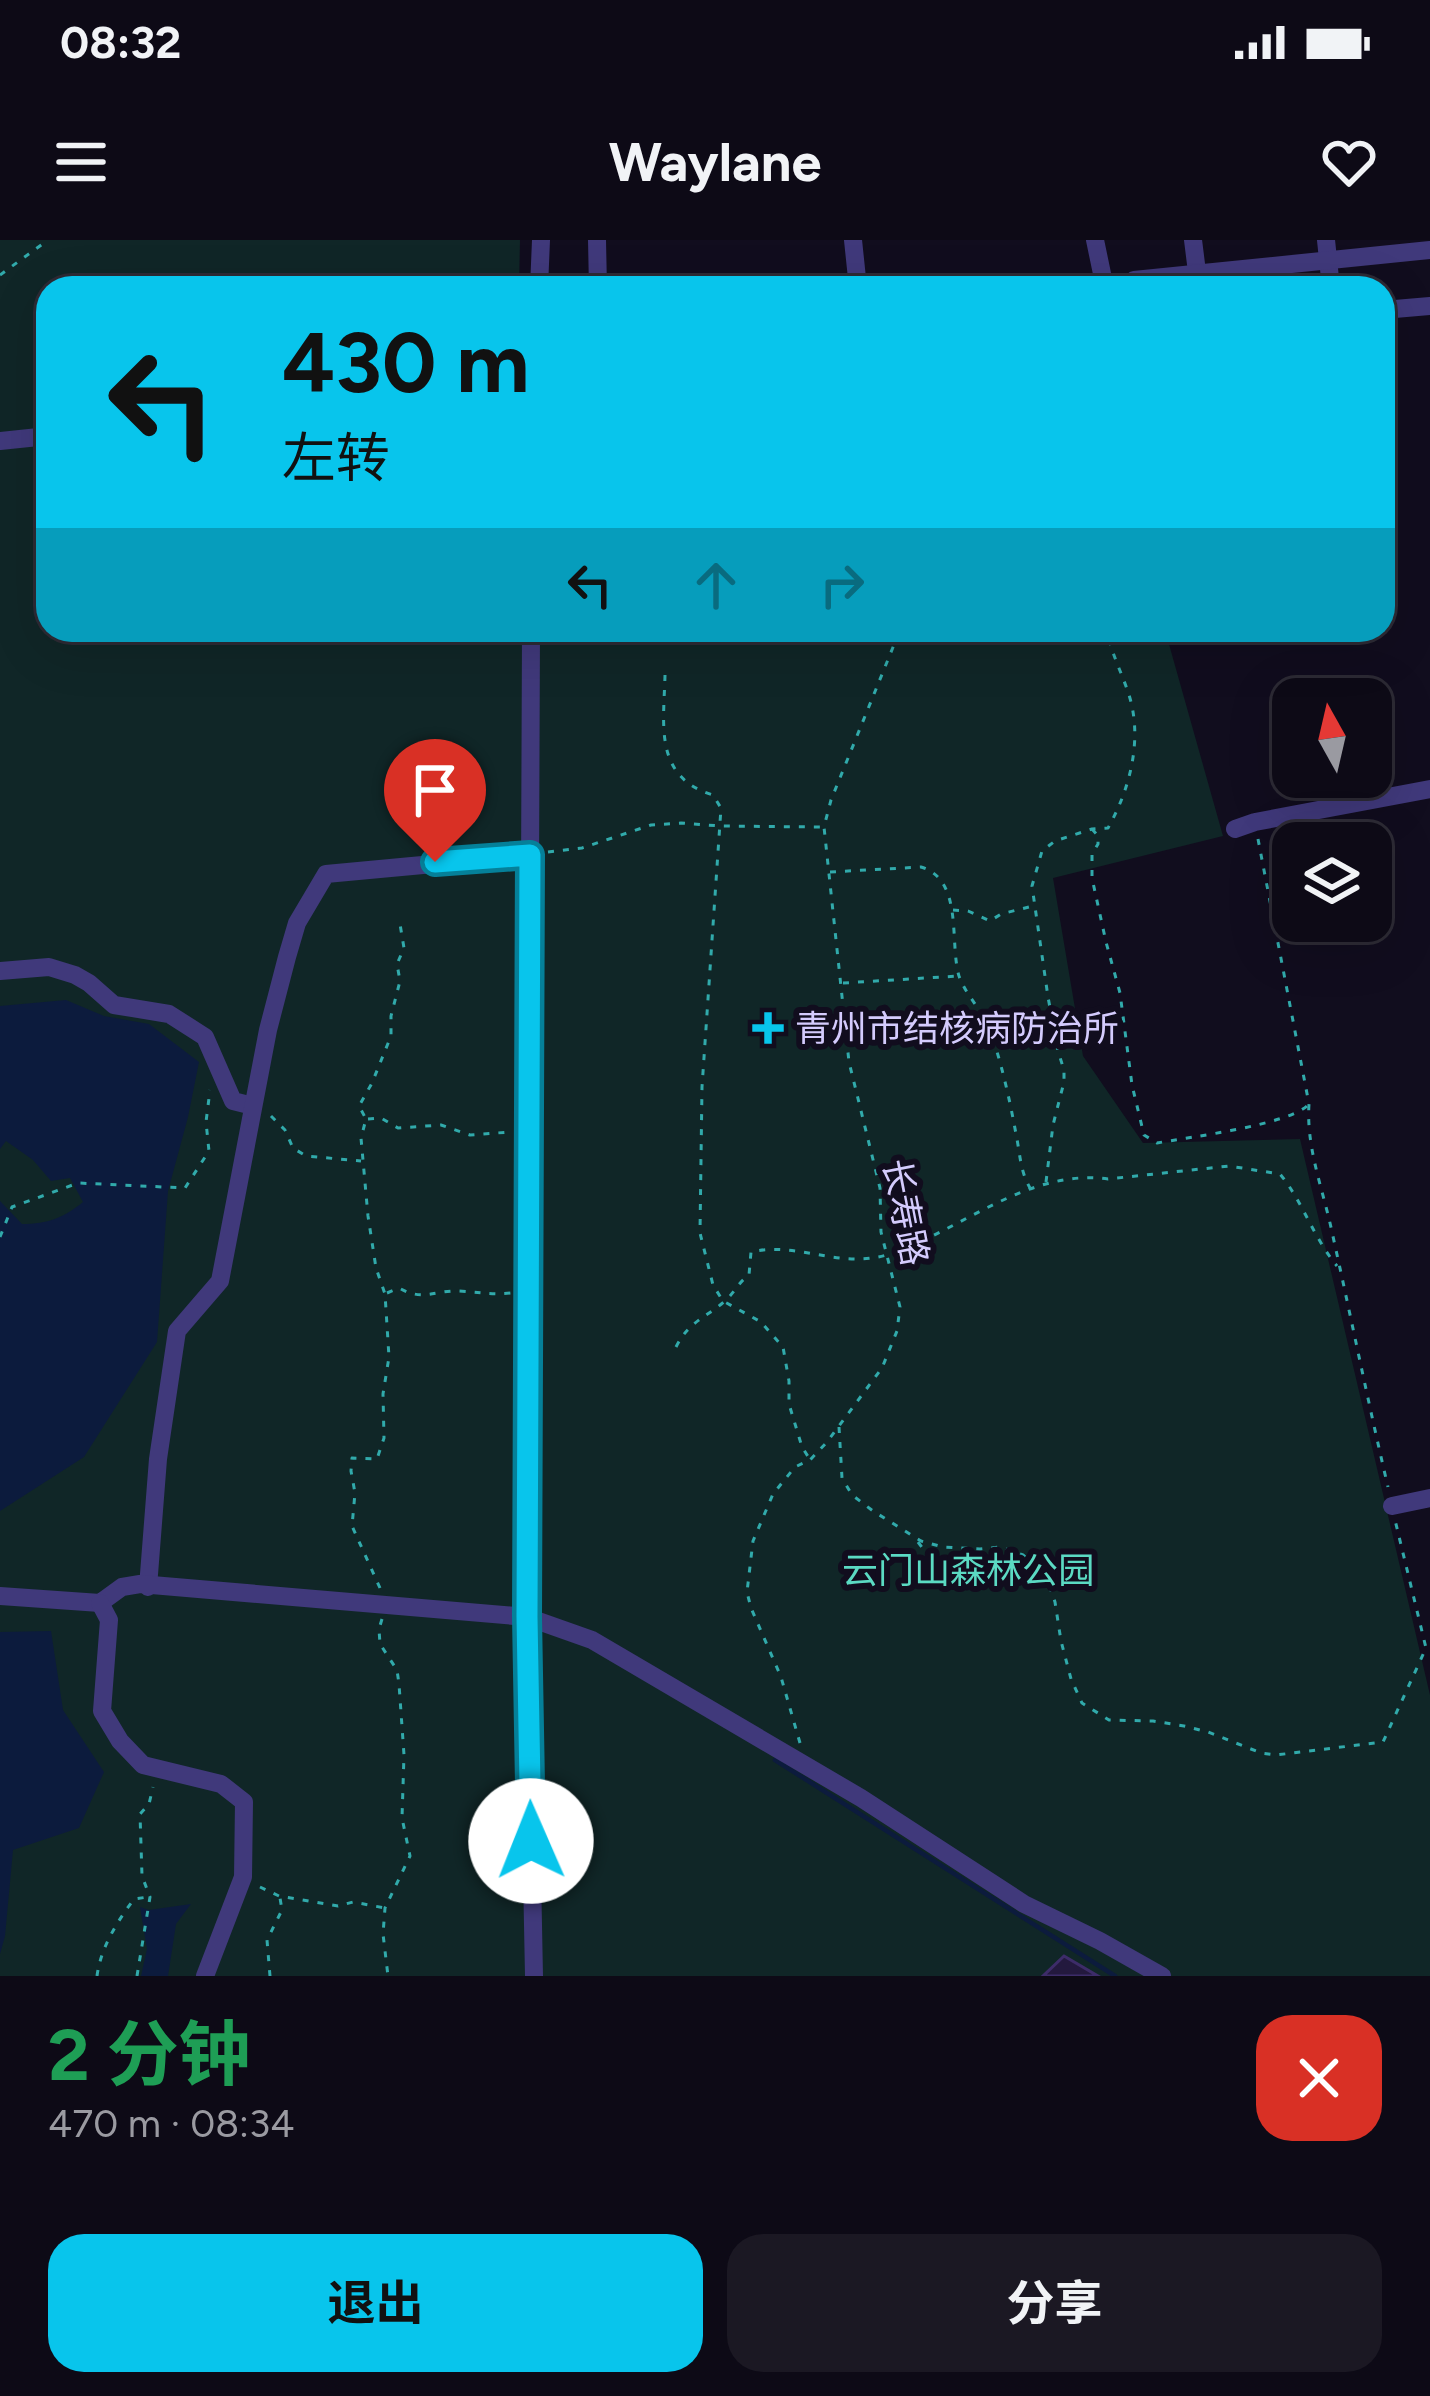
<!DOCTYPE html>
<html lang="zh">
<head>
<meta charset="utf-8">
<style>
  body { margin:0; font-family:Figtree,"Noto Sans SC",sans-serif; background:#1b1823; color:#f1f3f6; height:100vh; display:flex; flex-direction:column; font-size:45px; white-space:nowrap }
  * { box-sizing:border-box; margin:0 }
  p { font-size:39px; color:#9a9aa1 }
  .icon { flex:none; width:66px; height:66px; fill:none; stroke:currentColor; stroke-width:2; stroke-linecap:round; stroke-linejoin:round }
  .map { position:relative; height:1736px; overflow:hidden }
  .panel { display:flex; flex-direction:column; background:#0d0a16; flex:1 }
  .panel>* { flex:none }
  .guide { position:absolute; left:36px; top:36px; width:1359px; height:366px; border-radius:36px; box-shadow:0 12px 48px #0002,0 0 0 3px #2d2b35; background:#08c5ec; color:#111; overflow:hidden }
  .needle { width:78px; rotate:352deg }
  .fabs { position:absolute; left:1272px; top:438px; display:grid; gap:24px }
  .fabs a { display:grid; place-items:center; width:120px; height:120px; border-radius:24px; background:#0d0a16; box-shadow:0 12px 48px #0002,0 0 0 3px #2d2b35; font-size:60px }
  .pin { position:absolute; display:grid; place-items:center; width:102px; height:102px; color:#fff; margin:-123px -51px; border-radius:50% 50% 50% 0; rotate:-45deg; box-shadow:0 0 12px #0007 }
  .pin .icon { rotate:45deg }
  .me { position:absolute; width:132px; margin:-66px; rotate:359deg; stroke-linejoin:round; filter:drop-shadow(0 0 9px #0008) }
  .turn { display:flex; align-items:center; gap:42px; height:252px; padding:0 48px; font-size:54px }
  .turn .icon { width:156px; height:156px; stroke-width:2.5 }
  .turn b { display:block; font-size:84px; line-height:102px }
  .lanes { display:flex; align-items:center; height:114px; padding:0 48px; background:#0003; justify-content:center; gap:60px; direction:ltr }
  .lanes .off { opacity:.35 }
  .round { display:grid; place-items:center; flex:none; width:126px; height:126px; border-radius:36px; background:#1b1823 }
  .overview { display:flex; align-items:center; justify-content:space-between; height:204px; padding:0 48px }
  h1 { font-size:72px; font-weight:700; line-height:90px; color:#1e9e55 }
  .primary-button { display:flex; gap:24px; margin-top:auto; padding:24px 48px }
  .primary-button a { flex:1; height:138px; border-radius:36px; background:#08c5ec; color:#111; font-size:48px; font-weight:700; line-height:138px; text-align:center }
  .primary-button a+a { background:#1b1823; color:#f1f3f6 }
  .status { display:flex; justify-content:space-between; align-items:center; height:84px; padding:0 60px; background:#0d0a16; direction:ltr }
  .status svg { height:33px; fill:currentColor }
  header { display:flex; justify-content:space-between; align-items:center; height:156px; padding:0 48px; background:#0d0a16; font-size:54px; font-weight:700 }
  .map>svg:first-child { display:block }
</style>
</head>
<body>
<div class="status"><b>08:32</b><svg viewBox="0 0 49 12"><path d="M0 12V9h3v3zM5 12V6h3v6zM10 12V3h3v9zM15 12V0h3v12zM26 1h20v11H26zM47 4h2v5h-2z"/></svg></div>
<header><svg class="icon" aria-label="menu" viewBox="0 0 24 24"><path d="M4 6h16M4 12h16M4 18h16"/></svg>Waylane<svg class="icon" aria-label="heart" viewBox="0 0 24 24"><path d="M12 20l-8-8c-3-5 5-10 8-4 3-6 11-1 8 4z"/></svg></header>
<div class="map">
<svg width="1430" height="1736" viewBox="0 0 1430 1736">
  <rect width="100%" height="100%" fill="#110d1e"/>
  <polygon fill="#102627" points="0,0 520,0 519,48 48,48 48,390 1165,390 1223,596 1053,638 1083,816 1143,903 1300,899 1430,1455 1430,1736 0,1736"/>
  <g fill="#0c1b3d">
    <path d="M66 760 104 776 149 784 199 822 188 877 168 951 157 1102 84 1217 0 1271V961L22 984C48 984 63 978 83 962L70 938 51 941 33 920 6 901 0 909V766Z"/>
    <polygon points="51,1391 63,1470 104,1532 79,1588 13,1610 5,1696 0,1714 0,1392"/>
    <polygon points="191,1664 176,1684 168,1736 141,1736 147,1709 140,1667 149,1670"/>
  </g>
  <g fill="none" stroke-linecap="round" stroke-linejoin="round">
    <polyline stroke="#0c1b3d" stroke-width="4.5" points="775,1520 1115,1736"/>
  </g>
  <polygon fill="#23193e" stroke="#3d2c69" stroke-width="3" points="1064,1716 1098,1736 1043,1736"/>
  <g fill="none" stroke-linecap="round" stroke-linejoin="round">
    <g stroke="#31aaab" stroke-width="3" stroke-dasharray="6 9" stroke-linecap="butt">
      <polyline points="0,35 48,0"/>
      <path d="M665 435C664 484 653 537 713 555L721 568 702 847 700 993 713 1045 723 1061 761 1082 783 1107 789 1141V1164L802 1207 809 1218"/>
      <path d="M1092 589 1098 596V604L1092 614V638L1106 702 1120 753 1132 845 1144 895 1157 903C1190 897 1288 885 1308 865"/>
      <path d="M1258 599 1309 864C1306 908 1323 949 1332 992 1351 1077 1368 1162 1388 1247"/>
      <polyline points="548,612 582,608 651,585 681,583 720,586 822,587"/>
      <path d="M830 632 921 627C964 640 949 702 959 736 966 756 985 773 991 793 1002 825 1010 861 1016 894 1020 913 1020 931 1030 948"/>
      <polyline points="953,670 968,671 990,681 1001,674 1033,666"/>
      <polyline points="843,743 959,736"/>
      <polyline points="271,876 285,890 293,908 306,916 361,921"/>
      <polyline points="368,879 381,878 398,888 441,885 470,895 510,892"/>
      <path d="M1046 942 1053 885 1064 842V830L1058 811 1048 757 1032 646 1042 611 1055 601 1092 589 1108 588C1130 549 1143 499 1129 455 1122 433 1111 413 1107 390"/>
      <polyline points="0,997 12,967 78,943 185,948 209,911 206,882 210,850"/>
      <path d="M387 1053 399 1048C424 1062 434 1050 459 1051 477 1052 492 1055 511 1053"/>
      <path d="M676 1107C690 1079 709 1077 728 1058 736 1050 739 1042 749 1035L751 1012C797 1001 840 1030 890 1014 961 990 1029 928 1108 939L1229 926 1280 934C1303 962 1313 997 1337 1026"/>
      <polyline points="839,1187 842,1238 852,1255 873,1271 921,1301 943,1307 980,1309 1001,1307 1023,1315 1045,1333 1055,1362 1061,1401 1071,1439 1082,1463 1109,1480 1153,1481 1184,1486 1208,1492 1261,1513 1276,1515 1383,1502 1426,1408 1395,1280"/>
      <path d="M918 1302C936 1326 941 1343 973 1349"/>
      <polyline points="380,1348 352,1286 355,1253 351,1231 352,1218 377,1219 384,1198 383,1154 389,1117 385,1054 376,1028 368,976 361,898 366,879 359,866 372,843 391,796 391,776 400,741 397,724 404,708 400,684"/>
      <polyline points="382,1379 379,1389 380,1404 397,1430 399,1444 404,1515 402,1578 410,1616 385,1668 383,1694 388,1736"/>
      <polyline points="800,1503 781,1437 751,1368 747,1352 753,1301 773,1254 795,1227 810,1220 827,1202 882,1128 897,1091 900,1067 881,992 880,948 849,822 824,587 831,560 900,390"/>
      <polyline points="260,1647 279,1656 338,1666 353,1662 385,1668"/>
      <path d="M97 1736C101 1707 117 1682 134 1659L148 1657"/>
      <polyline points="137,1736 150,1657 142,1636 140,1574 149,1564 153,1547"/>
      <polyline points="270,1736 267,1700 282,1670 280,1658"/>
    </g>
    <g stroke="#40397b" stroke-width="18">
      <polyline points="597,0 598,48"/>
      <polyline points="853,0 858,48"/>
      <polyline points="1095,0 1105,48"/>
      <polyline points="1193,0 1199,48"/>
      <polyline points="1326,0 1331,48"/>
      <polyline points="1134,40 1430,10"/>
      <polyline points="539,48 541,0"/>
      <polyline points="1383,70 1430,66"/>
      <polyline points="0,201 48,196"/>
      <polyline points="531,390 527,1377 534,1736"/>
      <polyline points="1235,589 1255,582 1430,549"/>
      <polyline points="0,731 49,727 75,735 89,743 114,765 169,774 205,797 233,861 253,866"/>
      <polyline points="1392,1266 1430,1258"/>
      <polyline points="148,1347 158,1219 177,1091 220,1041 268,790 287,717 297,683 326,634 530,615"/>
      <polyline points="0,1356 100,1363 122,1347 140,1344 527,1377 592,1400 861,1558 1024,1664 1100,1701 1162,1736"/>
      <polyline points="100,1363 109,1380 102,1471 120,1501 143,1525 221,1544 244,1562 243,1637 205,1736"/>
    </g>
  </g>
  <g fill="none" stroke-linecap="round" stroke-linejoin="round">
    <g stroke="#058099" stroke-width="30">
      <polyline id="route" points="435,622 530,615 527,1377 531,1601"/>
    </g>
    <use href="#route" stroke="#08c5ec" stroke-width="21"/>
  </g>
  <path fill="#08c5ec" stroke="#110d1e" stroke-width="4.5" d="M762 770h12v12h12v12h-12v12h-12v-12h-12v-12h12z"/>
  <g text-anchor="middle" stroke-width="12" stroke-linejoin="round" paint-order="stroke">
    <g font-size="36" fill="#d4cbfd" stroke="#110d1e" text-anchor="start">
      <text x="795" y="801">青州市结核病防治所</text>
    </g>
    <g font-size="36" fill="#d4cbfd" stroke="#110d1e">
      <text transform="translate(906 972) rotate(79)" y="13">长寿路</text>
    </g>
    <g font-size="36" fill="#5bdac3" stroke="#110d1e">
      <text x="968" y="1343">云门山森林公园</text>
    </g>
  </g>
</svg>
<div class="fabs">
<a><svg class="needle" viewBox="-14 -14 28 28"><path d="M0-13l5 13h-10z" fill="#e53935"/><path d="M0 13l5-13h-10z" fill="#9a9aa1"/></svg></a>
<a><svg class="icon" aria-label="layers" viewBox="0 0 24 24"><path d="M12 4l9 5-9 5-9-5zM3 14l9 5 9-5"/></svg></a>
</div>
<div class="pin" style="left:435px;top:622px;background:#d93025"><svg class="icon" aria-label="arrive" viewBox="0 0 24 24"><path d="M6 21V4h12l-3 4 3 4H6"/></svg></div>
<svg class="me" style="left:531px;top:1601px" viewBox="-20 -20 40 40"><circle r="19" fill="#fff"/><path d="M0-13L10 11 0 6-10 11z" fill="#08c5ec"/></svg>
<div class="guide">
<div class="turn"><svg class="icon" aria-label="left" viewBox="0 0 24 24"><path d="M17 20v-9H6M10 6l-5 5 5 5"/></svg><div><b>430 m</b>左转</div></div>
<div class="lanes"><svg class="icon" aria-label="left" viewBox="0 0 24 24"><path d="M17 20v-9H6M10 6l-5 5 5 5"/></svg><svg class="icon off" aria-label="ahead" viewBox="0 0 24 24"><path d="M12 20V5M6 11l6-6 6 6"/></svg><svg class="icon off" aria-label="right" viewBox="0 0 24 24"><path d="M7 20v-9h11M14 6l5 5-5 5"/></svg></div>
</div>
</div>
<section class="panel">
<div class="overview"><div><h1>2 分钟</h1><p>470 m · 08:34</p></div><a class="round" style="background:#d93025;color:#fff"><svg class="icon" aria-label="close" viewBox="0 0 24 24"><path d="M6 6l12 12M18 6L6 18"/></svg></a></div>
<div class="primary-button"><a>退出</a><a>分享</a></div>
</section>
</body>
</html>
